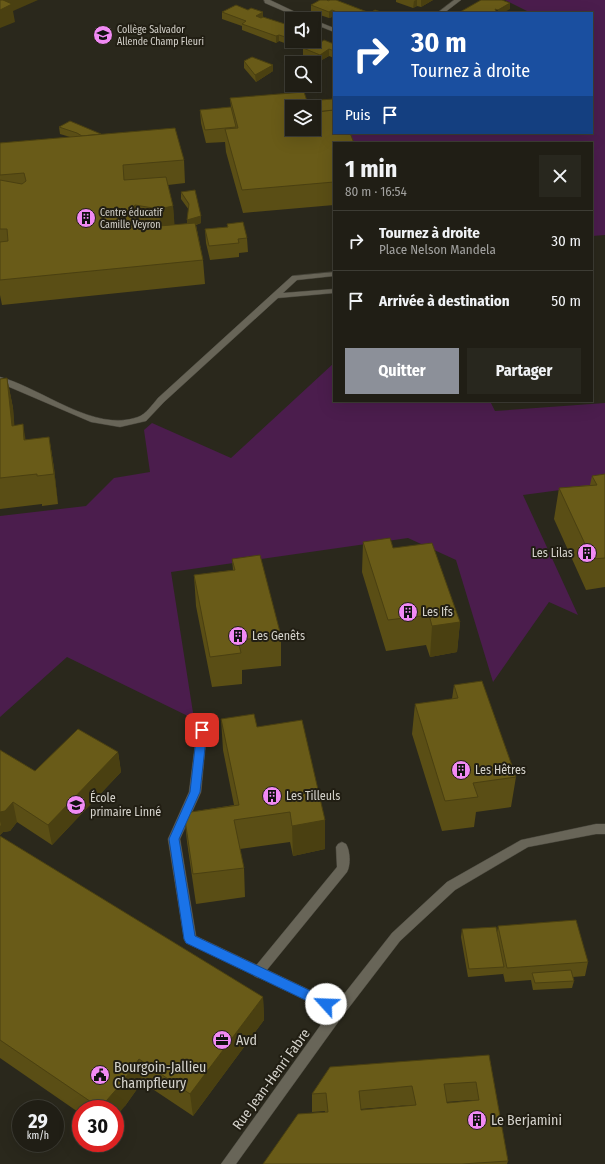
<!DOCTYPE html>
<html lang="fr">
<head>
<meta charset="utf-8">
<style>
  body { margin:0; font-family:"Fira Sans Condensed",sans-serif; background:#28271e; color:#f1f3f6; height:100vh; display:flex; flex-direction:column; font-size:15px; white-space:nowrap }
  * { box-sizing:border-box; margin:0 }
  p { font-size:13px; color:#a2a2a0 }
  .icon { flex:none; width:22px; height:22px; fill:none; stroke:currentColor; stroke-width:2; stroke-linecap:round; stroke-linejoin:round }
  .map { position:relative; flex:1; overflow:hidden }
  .drawer { position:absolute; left:333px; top:142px; width:260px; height:260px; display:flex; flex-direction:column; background:#201e15; border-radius:0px; box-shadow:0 4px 16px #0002,0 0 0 1px #3d3c34 }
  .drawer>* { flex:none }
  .guide { position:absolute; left:333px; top:12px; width:260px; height:122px; border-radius:0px; box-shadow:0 4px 16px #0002,0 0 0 1px #3d3c34; background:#1a4fa0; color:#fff; overflow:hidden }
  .tools { position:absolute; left:285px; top:12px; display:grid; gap:8px }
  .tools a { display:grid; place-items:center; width:36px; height:36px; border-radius:0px; background:#201e15; box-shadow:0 4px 16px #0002,0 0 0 1px #3d3c34; font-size:20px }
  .speed { position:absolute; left:12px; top:1100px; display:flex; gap:8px; font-size:20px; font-weight:700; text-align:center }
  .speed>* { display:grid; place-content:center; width:52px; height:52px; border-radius:50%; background:#201e15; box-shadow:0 4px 16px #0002,0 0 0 1px #3d3c34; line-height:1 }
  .speed small { font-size:10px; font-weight:400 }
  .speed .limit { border:6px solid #d22; background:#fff; color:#111 }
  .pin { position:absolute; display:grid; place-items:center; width:34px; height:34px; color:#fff; margin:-17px; border-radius:8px; box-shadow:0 2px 6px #0006 }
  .me { position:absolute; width:44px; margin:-22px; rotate:295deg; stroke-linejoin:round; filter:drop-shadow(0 0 3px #0008) }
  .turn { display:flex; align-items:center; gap:14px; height:84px; padding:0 12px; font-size:18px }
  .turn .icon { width:52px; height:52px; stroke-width:2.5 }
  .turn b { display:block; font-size:28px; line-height:34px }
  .then { display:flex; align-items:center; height:38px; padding:0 12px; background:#0003; gap:8px; font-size:15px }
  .round { display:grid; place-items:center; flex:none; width:42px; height:42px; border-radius:0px; background:#28271e }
  .head { display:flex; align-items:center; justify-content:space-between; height:68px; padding:0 12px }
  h1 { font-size:24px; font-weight:700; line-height:30px }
  .button { display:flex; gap:8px; margin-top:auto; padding:8px 12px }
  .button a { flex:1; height:46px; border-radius:0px; background:#8c9099; color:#fff; font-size:16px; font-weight:700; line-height:46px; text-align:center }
  .button a+a { background:#28271e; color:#f1f3f6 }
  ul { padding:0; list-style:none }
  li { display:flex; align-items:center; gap:12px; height:60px; padding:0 12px; border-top:1px solid #3d3c34 }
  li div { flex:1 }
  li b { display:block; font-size:15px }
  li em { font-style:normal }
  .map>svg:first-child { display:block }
</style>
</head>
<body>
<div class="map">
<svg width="605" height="1164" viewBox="0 0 605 1164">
  <rect width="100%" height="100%" fill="#2a281c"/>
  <g fill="#4b1d4d">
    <polygon points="505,0 605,0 605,235 592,236 592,143 345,143 341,133 592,133 592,13 531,13"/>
    <polygon points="334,363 334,401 490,401 495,411 605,403 605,484 523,495 578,615 549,602 493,682 456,560 408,538 171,572 194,719 67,657 0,717 0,516 86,506 114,478 150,472 144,430 152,423 231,458"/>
  </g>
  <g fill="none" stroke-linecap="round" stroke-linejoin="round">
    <g stroke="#454339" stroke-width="1">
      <g id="service">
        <path d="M334 272V276L297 280 283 293 334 289V293L278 298 164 402 146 421 120 427 91 422 0 383V377C42 388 94 433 138 417 145 415 153 404 158 398L292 276Z"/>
        <path d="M342 842 346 844C350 850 351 865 347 872L262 976 258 978 254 976 252 972 254 968 337 867 336 847 338 844Z"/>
      </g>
    </g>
    <g stroke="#454339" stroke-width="1">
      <g id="minor">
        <polygon points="264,0 270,0 310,19 302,19 265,3"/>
        <polygon points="454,0 461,0 444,13 437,13"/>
        <polygon points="314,20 334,28 334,32 314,24"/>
        <polygon points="200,718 204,719 207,730 201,792 180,839 196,936 337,1003 392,933 447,882 521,840 596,824 605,824 605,834 596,834 528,847 455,890 400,941 344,1014 236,1164 221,1164 330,1012 186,943 184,939 168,839 189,792 197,730 195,722 196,719"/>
      </g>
    </g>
    <use href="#service" fill="#686558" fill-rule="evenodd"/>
    <use href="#minor" fill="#686558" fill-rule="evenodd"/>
  </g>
  <g fill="#5a4e15" fill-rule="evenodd">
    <polygon points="320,0 336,0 370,13 384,13 334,13 334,17 332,17 329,18 311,12 311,5"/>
    <polygon points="396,0 433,0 421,7 417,6 413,8 396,2"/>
    <polygon points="222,12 263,12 263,17 288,25 288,28 290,29 292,27 292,41 314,41 315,34 315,41 334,44 334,58 329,56 320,61 303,55 303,48 301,49 279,41 276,43 242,30 242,26 222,19"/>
    <polygon points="244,61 273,71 256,82 244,68"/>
    <polygon points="230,98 307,101 334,143 334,205 243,213 226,152 225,142 206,143 201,123 200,110 231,107"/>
    <polygon points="59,127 101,134 184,160 185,183 168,185 173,206 174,225 187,224 189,210 181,199 181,192 201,223 196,225 203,260 205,284 2,305 0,295 0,143 70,137 60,134"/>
    <polygon points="227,224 247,238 248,252 239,253 239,257 210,260 206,243 205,229 227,227"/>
    <polygon points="7,378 13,408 14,425 26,440 49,437 54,468 58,504 42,506 42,504 0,509 0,379"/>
    <polygon points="605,474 605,587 586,590 554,519 559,488 590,485 592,476"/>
    <polygon points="363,542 393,548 460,622 457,652 430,657 426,645 386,651 362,572"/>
    <polygon points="232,559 281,636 281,666 242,670 242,684 212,687 196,606 194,575 233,570"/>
    <polygon points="454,685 516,777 511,807 476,812 474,827 442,831 412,734 415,704 452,699"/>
    <polygon points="221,719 257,727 325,820 325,849 293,856 290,842 240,849 244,868 245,897 196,904 187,842 184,813 234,805 223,750"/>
    <polygon points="0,750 35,771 118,752 121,772 52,845 17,822 10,831 3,832 0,835"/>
    <polygon points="0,836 263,997 264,1020 193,1116 142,1082 125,1106 115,1109 81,1109 81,1114 0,1058"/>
    <polygon points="498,926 588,962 585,976 573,977 574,981 572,988 533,990 531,980 505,982 503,973 503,974 468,977 461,937 462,929 497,932"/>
    <path d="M489 1055 508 1161 507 1164H263L325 1112V1111L312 1112V1094ZM472 1100 473 1101 447 1103 446 1102ZM411 1105 361 1110V1109L410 1105Z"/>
  </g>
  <g fill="#4a4011">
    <polygon points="0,0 38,0 13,11 15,22 0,28"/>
    <polygon points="416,0 417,0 417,6 413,8 414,1"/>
    <polygon points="421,0 433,0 421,7"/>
    <polygon points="510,3 510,9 503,13 498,13 498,10"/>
    <polygon points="332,10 332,17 329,18 329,12"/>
    <polygon points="263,12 263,19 256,16"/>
    <polygon points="315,34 315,41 301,49 301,43 304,41 314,41 314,35"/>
    <polygon points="279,35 279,41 276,43 276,36"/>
    <polygon points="329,49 329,56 320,61 320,55"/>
    <polygon points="273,65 273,71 256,82 255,75"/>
    <polygon points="135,205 137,228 133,235 130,212"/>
    <polygon points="173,206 175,230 161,233 159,209"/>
    <polygon points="201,216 201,223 188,227 187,220"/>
    <polygon points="7,378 13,408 17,456 12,426"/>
    <polygon points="23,424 28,454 24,440"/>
    <polygon points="49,437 54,468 58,504 54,474"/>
    <polygon points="460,622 457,652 430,657 432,626"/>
    <polygon points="118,752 121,772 52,845 48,825"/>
    <polygon points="13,802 17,822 10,831 3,832 0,835 0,826 1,825 0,821 0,812"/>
    <polygon points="325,820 325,849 293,856 292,826"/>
    <polygon points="263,997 264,1020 193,1116 190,1094"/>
    <polygon points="139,1059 142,1082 125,1106 115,1118 115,1109 100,1109"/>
  </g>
  <g fill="#695b18" stroke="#4a4011" fill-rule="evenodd">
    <polygon points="0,0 3,0 12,4 0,10"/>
    <polygon points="320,0 327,0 328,1 330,0 336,0 370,13 375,10 384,13 334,13 337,12 332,10 329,12 311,5"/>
    <polygon points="481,0 502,0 510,3 498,10 495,9 497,13 463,13 460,12"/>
    <polygon points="236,5 248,10 251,8 263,12 256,16 261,18 263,17 288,25 286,27 290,29 292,27 292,39 279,35 276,36 242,24 246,21 222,12"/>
    <polygon points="316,40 321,42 324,40 334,44 334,51 329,49 320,55 303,48"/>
    <polygon points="297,41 304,41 301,43"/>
    <polygon points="252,57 273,65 255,75 244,61"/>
    <polygon points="304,92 309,107 292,107 292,129 314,129 314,112 334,110 334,133 350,133 354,143 334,143 334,182 242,190 225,129 238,128 230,98"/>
    <polygon points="333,99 334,101 334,110 314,112 314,107 309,107 307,101"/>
    <polygon points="231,107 236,127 205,130 200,110"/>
    <polygon points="70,121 101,134 82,136 77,133 59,127"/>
    <polygon points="175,128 184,160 123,165 124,180 166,177 173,206 159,209 135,205 130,212 135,228 195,223 203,260 0,280 0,242 8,241 7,229 0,229 0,180 22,184 26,181 24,173 0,175 0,143"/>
    <polygon points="195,190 201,216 187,220 189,204 181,192"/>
    <polygon points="243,222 247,238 238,239 239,243 209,246 205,229 228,227 227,224"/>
    <polygon points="7,378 12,426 23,424 24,440 49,437 54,474 37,476 37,474 0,478 0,379"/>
    <polygon points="605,474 605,558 592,559 559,488 597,485 592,476"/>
    <polygon points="390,538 393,548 432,543 460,622 432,626 429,615 388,620 363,542"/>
    <polygon points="260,555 281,636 238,640 241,653 210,657 194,575 235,570 232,559"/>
    <polygon points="482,681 516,777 473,783 478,797 445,801 415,704 458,698 454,685"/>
    <polygon points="254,714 257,727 302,720 325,820 292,826 290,812 234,820 244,868 193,874 184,813 239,805 221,719"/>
    <polygon points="78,729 118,752 48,825 13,802 5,811 0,812 0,750 35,771"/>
    <polygon points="0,836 263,997 190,1094 139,1059 121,1084 100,1108 0,1040"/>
    <polygon points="576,920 588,962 507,968 498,926"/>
    <polygon points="496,927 504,967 469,969 462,929"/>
    <polygon points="571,970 574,981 535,983 532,973"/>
    <path d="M489 1055 508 1161 462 1164H263L298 1114 328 1112 326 1093 312 1094 330 1067ZM476 1082 479 1100 447 1103 444 1084ZM412 1086 416 1105 361 1110 359 1091Z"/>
  </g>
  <polygon fill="#1a73e8" stroke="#114b97" points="202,726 205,727 207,730 200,792 179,839 195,936 330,1000 332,1004 330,1008 326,1009 322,1008 186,943 184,939 169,839 190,792 197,730 198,727"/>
  <defs>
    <g id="school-disc" transform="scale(1)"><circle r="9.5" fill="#f18af4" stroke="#211e13"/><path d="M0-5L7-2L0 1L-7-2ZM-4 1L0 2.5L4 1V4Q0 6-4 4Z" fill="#111"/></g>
    <g id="building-disc" transform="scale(1)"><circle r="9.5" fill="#f18af4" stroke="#211e13"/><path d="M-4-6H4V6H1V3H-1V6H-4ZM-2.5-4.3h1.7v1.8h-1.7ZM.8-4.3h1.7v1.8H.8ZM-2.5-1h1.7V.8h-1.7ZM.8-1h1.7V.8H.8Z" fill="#111"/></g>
    <g id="office-disc" transform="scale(1)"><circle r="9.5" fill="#f18af4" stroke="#211e13"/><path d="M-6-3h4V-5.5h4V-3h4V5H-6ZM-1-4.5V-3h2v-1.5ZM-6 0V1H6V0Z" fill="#111"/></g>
    <g id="civic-disc" transform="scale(1)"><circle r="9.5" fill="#f18af4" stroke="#211e13"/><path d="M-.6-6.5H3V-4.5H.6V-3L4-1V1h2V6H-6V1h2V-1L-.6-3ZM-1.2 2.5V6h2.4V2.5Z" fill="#111"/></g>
  </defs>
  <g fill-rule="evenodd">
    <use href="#school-disc" x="103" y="35"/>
    <use href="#building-disc" x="86" y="218"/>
    <use href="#building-disc" x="587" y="553"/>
    <use href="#building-disc" x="408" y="612"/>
    <use href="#building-disc" x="238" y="636"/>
    <use href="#building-disc" x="461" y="770"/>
    <use href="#building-disc" x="272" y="796"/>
    <use href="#school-disc" x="76" y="805"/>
    <use href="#office-disc" x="222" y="1040"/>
    <use href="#civic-disc" x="100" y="1075"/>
    <use href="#building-disc" x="477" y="1120"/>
  </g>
  <g text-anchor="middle" stroke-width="4" stroke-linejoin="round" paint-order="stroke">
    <g font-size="10" fill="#d4d2cb" stroke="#211e13" text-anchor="start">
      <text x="117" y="33">Collège Salvador<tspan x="117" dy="12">Allende Champ Fleuri</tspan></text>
      <text x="100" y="216">Centre éducatif<tspan x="100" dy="12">Camille Veyron</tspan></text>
    </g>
    <g font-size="12" fill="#d4d2cb" stroke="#211e13" text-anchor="start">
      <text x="573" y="557" text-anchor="end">Les Lilas</text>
      <text x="422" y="616">Les Ifs</text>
      <text x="252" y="640">Les Genêts</text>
      <text x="475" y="774">Les Hêtres</text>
      <text x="286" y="800">Les Tilleuls</text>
      <text x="90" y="802">École<tspan x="90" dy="14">primaire Linné</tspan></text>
    </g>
    <g font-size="14" fill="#d4d2cb" stroke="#211e13" text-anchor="start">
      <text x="236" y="1045">Avd</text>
      <text x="114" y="1072">Bourgoin-Jallieu<tspan x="114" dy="16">Champfleury</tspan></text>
      <text x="491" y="1125">Le Berjamini</text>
    </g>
    <g font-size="14" fill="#d4d2cb" stroke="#211e13">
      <text transform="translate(271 1079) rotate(-54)" y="5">Rue Jean-Henri Fabre</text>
    </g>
  </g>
</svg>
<div class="tools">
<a><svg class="icon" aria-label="sound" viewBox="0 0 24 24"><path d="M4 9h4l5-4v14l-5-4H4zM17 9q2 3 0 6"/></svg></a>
<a><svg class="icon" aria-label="search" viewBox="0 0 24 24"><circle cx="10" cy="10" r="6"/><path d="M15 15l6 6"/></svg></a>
<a><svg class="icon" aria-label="layers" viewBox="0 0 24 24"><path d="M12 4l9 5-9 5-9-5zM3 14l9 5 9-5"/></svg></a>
</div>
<div class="speed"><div>29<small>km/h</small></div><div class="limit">30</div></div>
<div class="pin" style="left:202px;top:730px;background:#d93025"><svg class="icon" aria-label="arrive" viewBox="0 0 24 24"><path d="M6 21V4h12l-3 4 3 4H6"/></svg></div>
<svg class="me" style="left:326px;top:1004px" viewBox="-20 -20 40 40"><circle r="19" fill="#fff"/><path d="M0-13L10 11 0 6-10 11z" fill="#1a73e8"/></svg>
<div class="guide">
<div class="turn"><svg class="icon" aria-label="right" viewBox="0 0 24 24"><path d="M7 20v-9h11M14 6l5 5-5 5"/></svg><div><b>30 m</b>Tournez à droite</div></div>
<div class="then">Puis<svg class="icon" aria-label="arrive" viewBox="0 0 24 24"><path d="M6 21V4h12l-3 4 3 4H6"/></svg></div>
</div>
<section class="drawer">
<div class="head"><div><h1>1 min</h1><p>80 m · 16:54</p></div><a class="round"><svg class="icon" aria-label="close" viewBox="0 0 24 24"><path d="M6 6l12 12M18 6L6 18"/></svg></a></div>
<ul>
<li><svg class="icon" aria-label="right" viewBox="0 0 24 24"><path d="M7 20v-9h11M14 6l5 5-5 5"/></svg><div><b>Tournez à droite</b><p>Place Nelson Mandela</p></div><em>30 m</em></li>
<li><svg class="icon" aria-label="arrive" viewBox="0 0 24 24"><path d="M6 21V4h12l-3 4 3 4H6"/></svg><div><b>Arrivée à destination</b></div><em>50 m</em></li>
</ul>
<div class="button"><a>Quitter</a><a>Partager</a></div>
</section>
</div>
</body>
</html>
